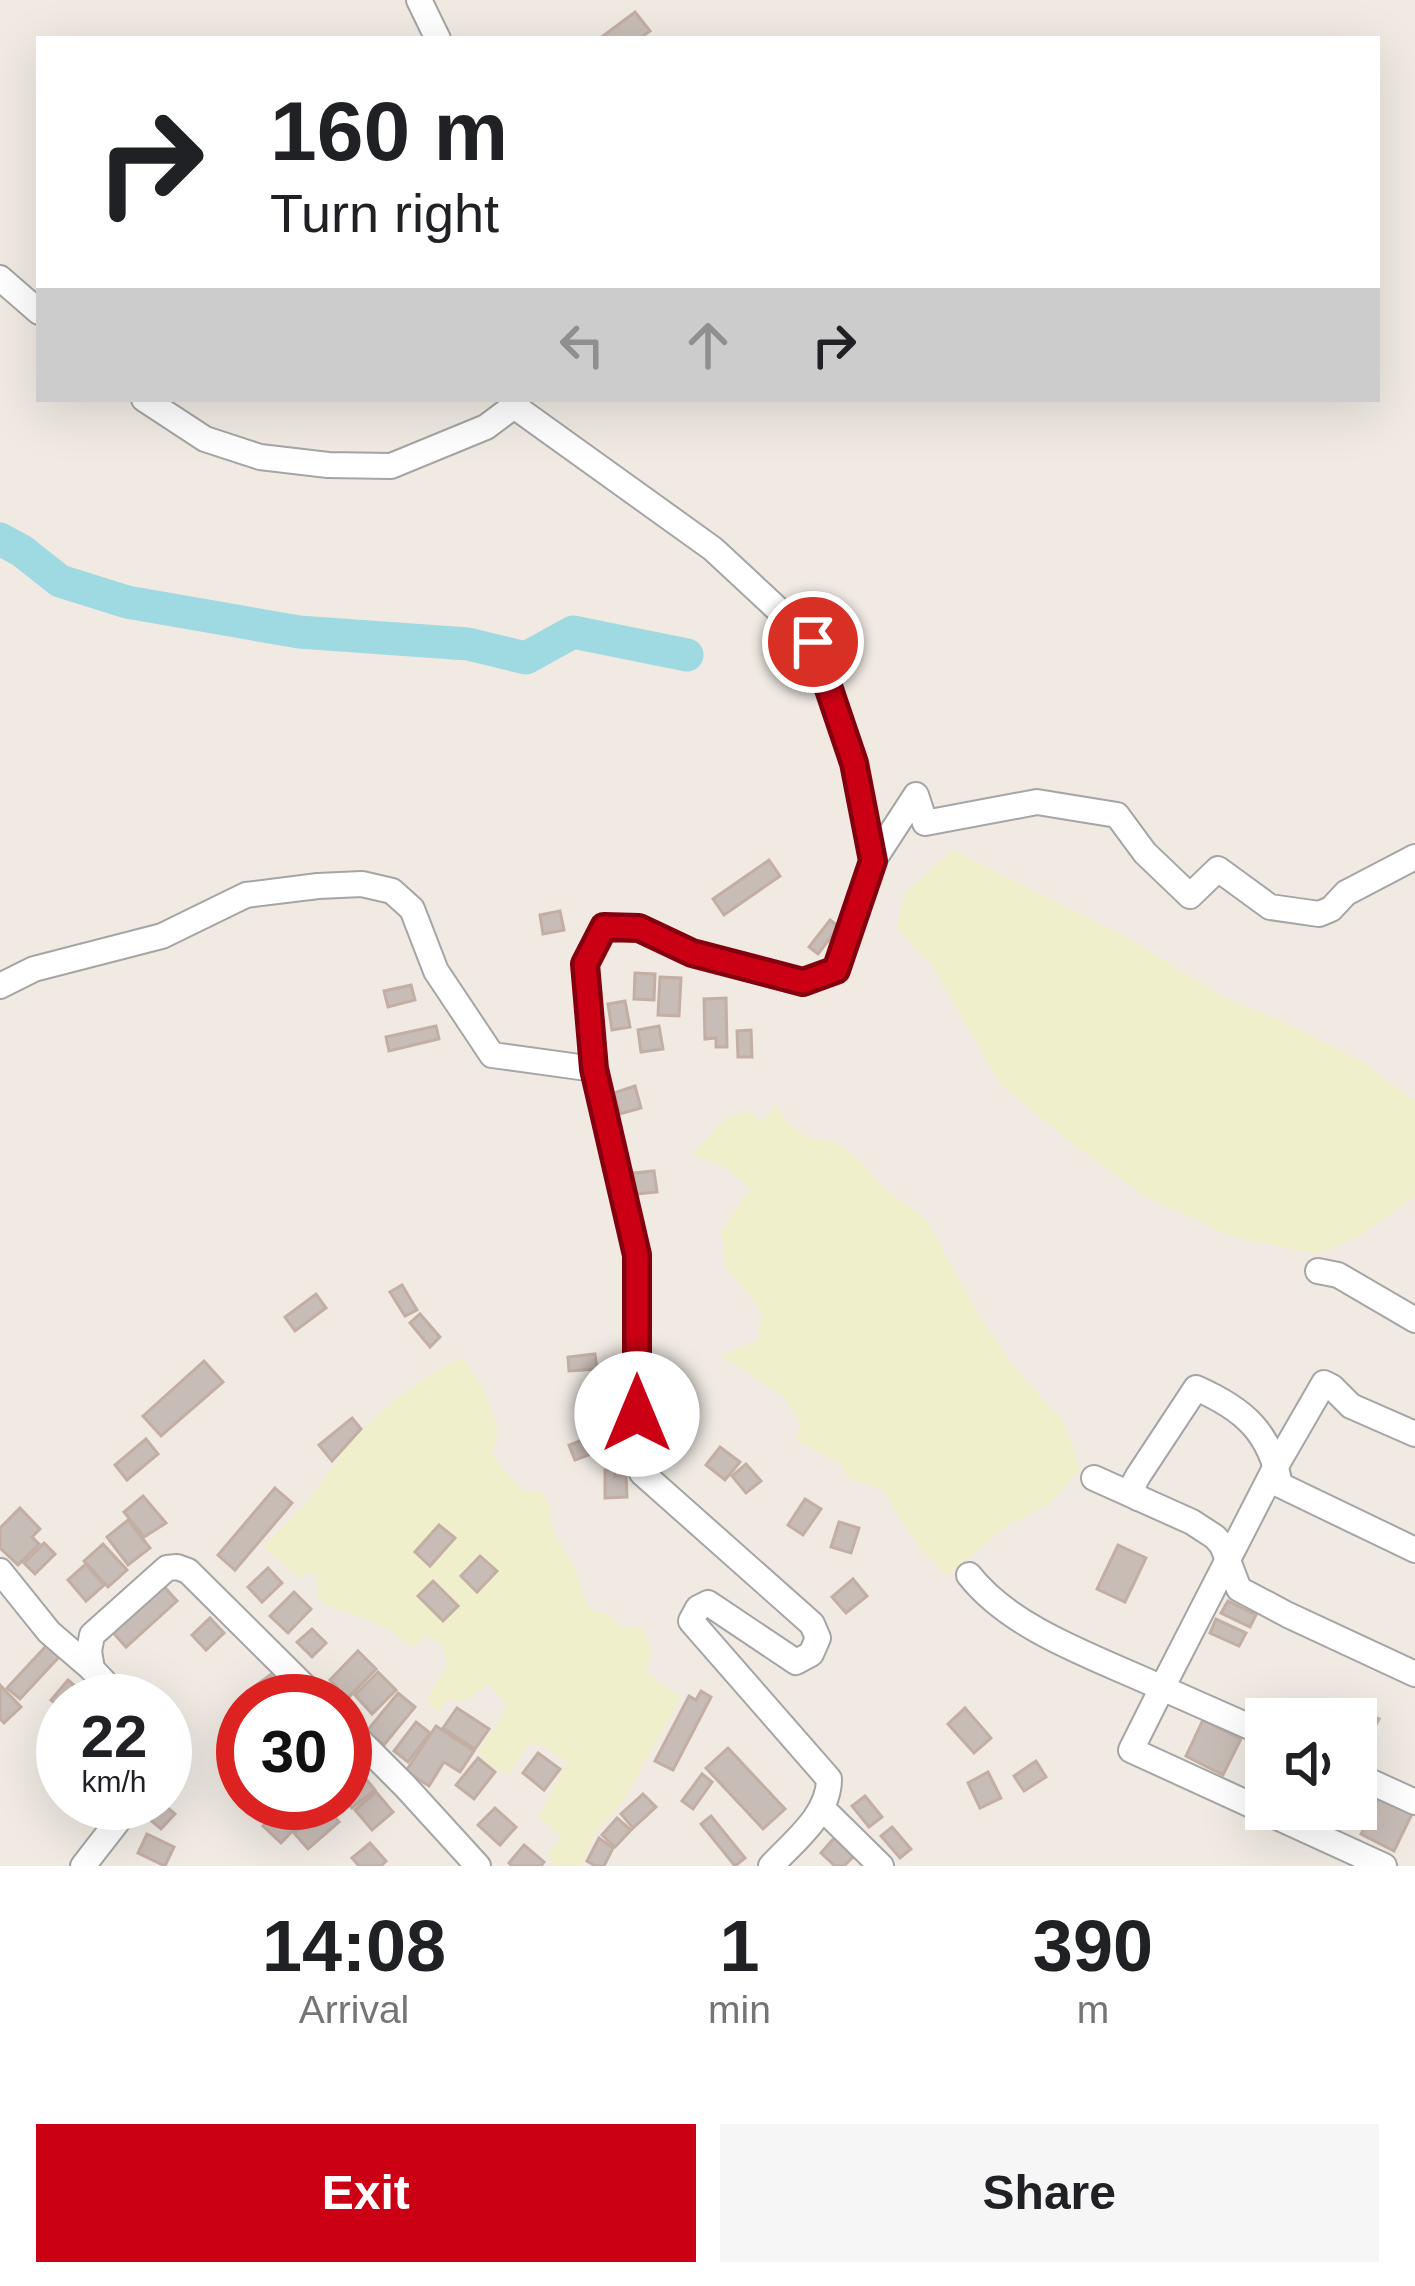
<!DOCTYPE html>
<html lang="en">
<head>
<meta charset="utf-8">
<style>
  body { margin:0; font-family:Helvetica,sans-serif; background:#f6f6f6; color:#202124; height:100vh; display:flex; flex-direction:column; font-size:45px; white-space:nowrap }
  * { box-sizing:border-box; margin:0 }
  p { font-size:39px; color:#757577 }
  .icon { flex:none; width:66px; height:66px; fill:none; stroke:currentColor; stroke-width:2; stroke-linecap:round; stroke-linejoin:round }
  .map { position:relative; height:1866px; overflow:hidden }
  .sheet { display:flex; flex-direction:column; background:#fff; flex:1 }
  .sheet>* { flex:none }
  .banner { position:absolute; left:36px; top:36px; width:1344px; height:366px; border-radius:0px; box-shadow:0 12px 48px #0002; background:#fff; color:#202124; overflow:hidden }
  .buttons { position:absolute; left:1245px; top:1698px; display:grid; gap:24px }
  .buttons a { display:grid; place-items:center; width:132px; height:132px; border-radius:0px; background:#fff; box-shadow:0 12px 48px #0002; font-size:60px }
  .speed { position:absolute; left:36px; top:1674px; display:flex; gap:24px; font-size:60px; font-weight:700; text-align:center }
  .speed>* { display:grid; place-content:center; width:156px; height:156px; border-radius:50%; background:#fff; box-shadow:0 12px 48px #0002; line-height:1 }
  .speed small { font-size:30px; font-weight:400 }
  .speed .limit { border:18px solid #d22; background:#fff; color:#111 }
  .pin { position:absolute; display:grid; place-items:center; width:102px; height:102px; color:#fff; margin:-51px; border:6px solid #fff; border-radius:50%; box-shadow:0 3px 12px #0007 }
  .me { position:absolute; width:132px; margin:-66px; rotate:0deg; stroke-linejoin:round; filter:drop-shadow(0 0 9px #0008) }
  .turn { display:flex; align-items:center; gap:42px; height:252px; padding:0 36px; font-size:54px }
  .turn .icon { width:156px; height:156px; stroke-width:2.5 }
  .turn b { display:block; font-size:84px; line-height:102px }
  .lanes { display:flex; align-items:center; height:114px; padding:0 36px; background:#0003; justify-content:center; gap:60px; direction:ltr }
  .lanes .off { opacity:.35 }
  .eta { display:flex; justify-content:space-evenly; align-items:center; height:204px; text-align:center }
  .eta b { font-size:72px; font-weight:800; line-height:84px }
  .button { display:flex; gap:24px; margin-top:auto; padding:24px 36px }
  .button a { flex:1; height:138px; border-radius:0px; background:#cc0015; color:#fff; font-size:48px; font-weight:800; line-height:138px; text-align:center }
  .button a+a { background:#f6f6f6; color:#202124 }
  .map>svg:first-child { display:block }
</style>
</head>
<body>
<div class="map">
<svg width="1415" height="1866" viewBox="0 0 1415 1866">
  <rect width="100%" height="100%" fill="#f0eae3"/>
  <g fill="#f0efcc">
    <polygon points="952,850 1135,942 1222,996 1290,1025 1363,1062 1415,1102 1415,1196 1358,1237 1318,1254 1233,1237 1148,1198 1070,1142 1001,1085 931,964 897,929 904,894"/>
    <polygon points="776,1104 788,1123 805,1136 839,1144 863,1164 885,1189 926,1219 979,1315 1014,1367 1063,1421 1072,1444 1080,1470 1049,1504 1008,1525 947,1576 919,1547 892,1507 885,1490 848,1479 841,1464 797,1441 800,1423 783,1396 721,1356 758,1340 762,1311 726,1267 721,1231 750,1189 726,1167 691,1155 726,1118 750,1112 763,1121"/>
    <polygon points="462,1358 483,1387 498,1430 493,1456 524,1492 539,1492 549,1504 552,1529 575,1568 587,1606 593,1611 610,1615 623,1627 642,1628 651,1650 646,1672 681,1697 624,1800 595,1833 582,1866 554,1866 548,1854 562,1837 539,1817 567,1761 544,1747 529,1744 508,1775 490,1765 478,1751 497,1725 506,1705 488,1683 464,1702 447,1699 439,1713 426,1701 447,1666 443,1645 425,1636 413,1648 391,1631 368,1619 328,1606 317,1595 318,1576 307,1572 300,1579 263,1547 305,1504 353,1438 396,1399 432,1373"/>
  </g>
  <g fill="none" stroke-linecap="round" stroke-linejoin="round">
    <polyline stroke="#9fd9e2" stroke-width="33" points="0,539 22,551 60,581 127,602 299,632 468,644 526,658 573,632 687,655"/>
  </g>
  <g fill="#c8bcb6" stroke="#c3aea4" stroke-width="3">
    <polygon points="635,12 650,31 639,39 599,39"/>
    <polygon points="769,860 780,876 724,915 713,899"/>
    <polygon points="560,911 564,930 543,934 540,915"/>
    <polygon points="830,920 839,927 818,954 809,947"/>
    <polygon points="635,973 655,974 654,1000 634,999"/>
    <polygon points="660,977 681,978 679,1016 658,1015"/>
    <polygon points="411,985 415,1000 388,1007 384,991"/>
    <polygon points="726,998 727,1047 716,1047 716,1038 705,1039 704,999"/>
    <polygon points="625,1001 630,1027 612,1030 608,1004"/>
    <polygon points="436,1026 439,1039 389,1051 386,1037"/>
    <polygon points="659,1026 663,1049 641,1052 638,1030"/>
    <polygon points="751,1030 752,1057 738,1057 737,1031"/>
    <polygon points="635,1086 641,1108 620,1114 614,1093"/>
    <polygon points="654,1171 657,1192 636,1194 633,1173"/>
    <polygon points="402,1285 417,1310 405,1316 390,1292"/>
    <polygon points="316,1294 326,1308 295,1331 285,1317"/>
    <polygon points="420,1314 440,1337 430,1347 410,1323"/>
    <polygon points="595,1354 597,1369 569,1371 568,1357"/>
    <polygon points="204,1361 223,1382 161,1436 143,1416"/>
    <polygon points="673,1370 678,1391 648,1399 643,1378"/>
    <polygon points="681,1395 687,1410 664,1421 657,1406"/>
    <polygon points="352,1418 361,1429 332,1461 319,1445"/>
    <polygon points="593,1436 599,1451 575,1460 569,1445"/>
    <polygon points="146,1439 158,1454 127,1480 115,1465"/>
    <polygon points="720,1447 740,1462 725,1480 706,1465"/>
    <polygon points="746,1464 761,1481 746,1493 732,1476"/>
    <polygon points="605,1470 615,1470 615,1476 626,1475 627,1497 605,1498"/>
    <polygon points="275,1488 292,1503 235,1570 218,1555"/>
    <polygon points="143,1496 166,1523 144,1537 124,1512"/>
    <polygon points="805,1499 821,1509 803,1535 788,1525"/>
    <polygon points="20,1508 40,1529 32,1537 39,1544 18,1565 0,1548 0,1528"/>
    <polygon points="128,1520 150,1548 128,1565 107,1537"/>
    <polygon points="839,1522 859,1528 851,1553 831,1547"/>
    <polygon points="439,1525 455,1538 430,1566 415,1552"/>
    <polygon points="44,1543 55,1554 35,1574 24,1563"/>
    <polygon points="103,1544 127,1570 108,1587 84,1561"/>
    <polygon points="1118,1545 1146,1558 1125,1602 1097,1589"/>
    <polygon points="480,1556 497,1571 477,1592 461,1576"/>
    <polygon points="86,1564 104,1585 86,1601 68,1580"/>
    <polygon points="268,1568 282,1583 262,1602 248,1587"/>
    <polygon points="853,1579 867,1596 846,1613 832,1597"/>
    <polygon points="433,1581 458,1606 443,1621 418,1596"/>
    <polygon points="161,1583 177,1601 126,1647 110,1629"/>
    <polygon points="294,1592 311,1609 288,1633 270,1616"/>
    <polygon points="1228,1601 1256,1615 1250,1627 1221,1613"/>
    <polygon points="210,1618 224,1633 206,1650 192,1635"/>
    <polygon points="1216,1619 1246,1633 1239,1646 1210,1633"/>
    <polygon points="312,1629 326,1643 312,1657 297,1642"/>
    <polygon points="47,1645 59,1657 20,1699 7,1688"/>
    <polygon points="358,1651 376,1669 348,1698 330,1680"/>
    <polygon points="277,1670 290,1687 272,1701 260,1701 251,1689"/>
    <polygon points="378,1672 396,1690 372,1714 355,1695"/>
    <polygon points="68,1680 86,1695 80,1701 63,1701 63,1710 51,1700"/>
    <polygon points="0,1685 21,1707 4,1723 0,1719"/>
    <polygon points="701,1691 711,1697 673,1770 655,1761 689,1696 696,1700"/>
    <polygon points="398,1693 415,1707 384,1745 367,1731"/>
    <polygon points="457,1708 489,1729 475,1749 443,1728"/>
    <polygon points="965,1708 991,1738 974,1753 948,1724"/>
    <polygon points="1357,1708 1379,1719 1356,1763 1356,1719 1351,1719"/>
    <polygon points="1203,1720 1241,1739 1223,1775 1186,1756"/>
    <polygon points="416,1722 430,1733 408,1762 394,1751"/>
    <polygon points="436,1726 474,1751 460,1772 444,1762 429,1786 406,1771"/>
    <polygon points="728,1748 785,1809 763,1829 706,1768"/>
    <polygon points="538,1753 560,1769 544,1790 523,1773"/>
    <polygon points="478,1758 495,1772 474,1799 456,1785"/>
    <polygon points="1036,1761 1046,1777 1024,1791 1014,1776"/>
    <polygon points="988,1772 1001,1798 980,1808 968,1783"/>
    <polygon points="361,1773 375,1790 352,1808 345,1800 345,1786"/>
    <polygon points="702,1774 712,1782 693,1809 682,1801"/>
    <polygon points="376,1792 393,1812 372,1830 355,1810"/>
    <polygon points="643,1794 656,1807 633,1828 621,1814"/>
    <polygon points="1380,1795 1413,1812 1394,1851 1361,1834"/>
    <polygon points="865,1796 882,1817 869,1827 852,1806"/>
    <polygon points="149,1803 162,1803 175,1814 161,1829 141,1812"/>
    <polygon points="285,1803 293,1811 289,1815 299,1824 281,1843 263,1826"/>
    <polygon points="324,1806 339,1822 308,1849 294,1833"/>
    <polygon points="495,1808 516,1827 500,1845 478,1825"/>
    <polygon points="711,1816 745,1858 735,1866 701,1824"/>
    <polygon points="617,1818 631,1830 615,1847 602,1835"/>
    <polygon points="892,1827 911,1849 900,1858 881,1836"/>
    <polygon points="147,1834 174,1847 165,1866 138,1853"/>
    <polygon points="836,1836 856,1854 844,1866 835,1866 821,1853"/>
    <polygon points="599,1838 613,1848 604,1866 595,1866 587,1861"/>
    <polygon points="370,1843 386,1861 381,1866 359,1866 352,1858"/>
    <polygon points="524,1845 544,1862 541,1866 512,1866 509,1863"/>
  </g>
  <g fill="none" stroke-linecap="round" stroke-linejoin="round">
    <g stroke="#a5a5a5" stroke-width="28">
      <g id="minor">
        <polyline points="419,0 438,39"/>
        <polyline points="0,278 39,312"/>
        <polyline points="144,399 205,439 260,457 328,465 391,466 486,427 514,406"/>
        <path d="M512 399 514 406 713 549 813 642 854 763 873 861 836 970 803 983 692 953 639 928 604 927 585 964 594 1069 637 1255V1453L642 1473 812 1624 818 1638 811 1654 796 1662 708 1603 698 1608 691 1621 829 1779C829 1815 794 1841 771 1866"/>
        <polyline points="873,861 916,795 925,823 1037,802 1117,815 1145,853 1190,896 1218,869 1270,907 1319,914 1331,909 1346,893 1415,857"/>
        <polyline points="0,986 34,969 162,936 246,895 318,886 362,884 392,891 412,909 436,971 492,1055 594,1069"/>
        <polyline points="1318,1271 1338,1275 1415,1320"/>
        <polyline points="1094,1478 1192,1522 1215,1537 1222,1545 1239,1589 1288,1615 1415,1674"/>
        <path d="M1138 1498 1132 1487 1138 1476 1196 1388C1244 1409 1270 1432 1280 1485L1415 1550"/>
        <polyline points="0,1571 49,1632 92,1669"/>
        <path d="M969 1575C1013 1631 1098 1658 1162 1688L1131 1750 1384 1866"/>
        <polyline points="122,1701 92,1669 89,1651 92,1635 167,1568 177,1567 188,1571 319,1701"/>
        <polyline points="345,1726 405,1786 478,1866"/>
        <polyline points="1266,1734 1162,1688 1276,1466 1324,1383 1332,1387 1351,1406 1415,1434"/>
        <polyline points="165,1753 165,1755"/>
        <polyline points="1356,1775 1415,1802"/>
        <polyline points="823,1809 881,1866"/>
        <polyline points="83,1866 132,1803"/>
      </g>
    </g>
    <use href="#minor" stroke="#fff" stroke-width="24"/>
  </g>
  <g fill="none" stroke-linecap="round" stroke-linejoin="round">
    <g stroke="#85000e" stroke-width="30">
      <polyline id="route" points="637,1414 637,1255 594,1069 585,964 604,927 639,928 692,953 803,982 836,970 873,861 854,763 813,642"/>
    </g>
    <use href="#route" stroke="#cc0015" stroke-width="21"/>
  </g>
</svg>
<div class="buttons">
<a><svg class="icon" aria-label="sound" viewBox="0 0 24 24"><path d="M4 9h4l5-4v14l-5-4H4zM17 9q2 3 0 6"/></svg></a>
</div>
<div class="speed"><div>22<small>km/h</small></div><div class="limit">30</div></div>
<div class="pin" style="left:813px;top:642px;background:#d93025"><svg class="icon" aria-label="arrive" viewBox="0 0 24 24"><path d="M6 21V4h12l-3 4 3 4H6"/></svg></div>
<svg class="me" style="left:637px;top:1414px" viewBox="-20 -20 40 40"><circle r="19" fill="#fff"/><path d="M0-13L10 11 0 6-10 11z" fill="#cc0015"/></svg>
<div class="banner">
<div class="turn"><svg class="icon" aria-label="right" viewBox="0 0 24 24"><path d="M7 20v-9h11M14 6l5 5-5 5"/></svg><div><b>160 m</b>Turn right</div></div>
<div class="lanes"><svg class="icon off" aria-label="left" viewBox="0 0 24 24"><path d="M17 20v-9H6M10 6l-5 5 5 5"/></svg><svg class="icon off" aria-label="ahead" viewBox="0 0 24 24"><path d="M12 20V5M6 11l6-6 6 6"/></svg><svg class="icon" aria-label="right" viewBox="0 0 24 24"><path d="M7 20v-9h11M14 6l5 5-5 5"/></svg></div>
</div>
</div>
<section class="sheet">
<div class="eta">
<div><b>14:08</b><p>Arrival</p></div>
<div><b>1</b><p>min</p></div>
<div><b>390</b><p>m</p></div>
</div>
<div class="button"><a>Exit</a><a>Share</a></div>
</section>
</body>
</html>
